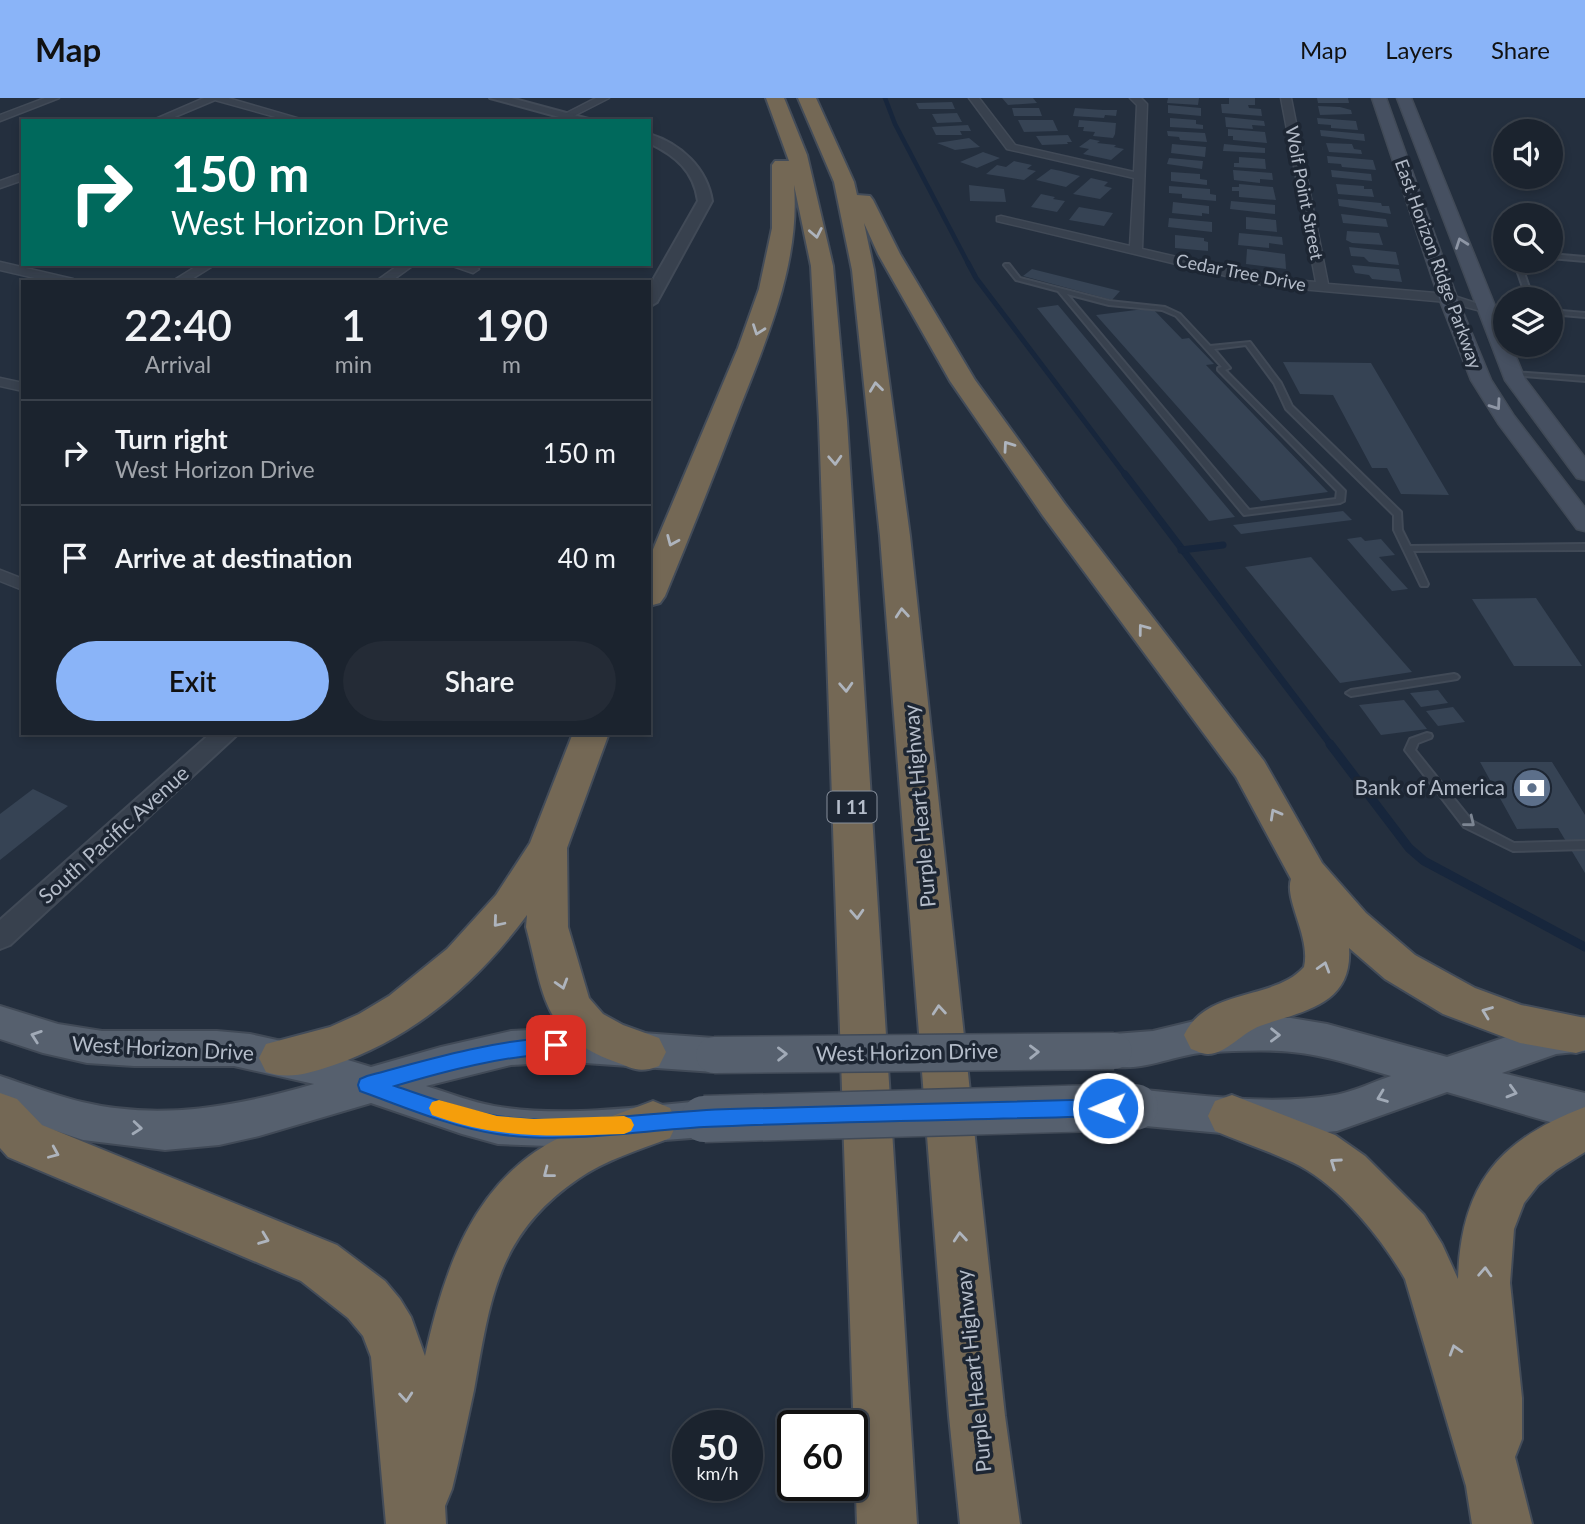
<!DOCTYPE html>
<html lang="en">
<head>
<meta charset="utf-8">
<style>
  body { margin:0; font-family:Lato,sans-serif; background:#242b36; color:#f1f3f6; height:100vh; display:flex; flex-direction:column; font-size:26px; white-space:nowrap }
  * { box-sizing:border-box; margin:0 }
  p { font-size:23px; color:#a0a4aa }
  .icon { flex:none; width:38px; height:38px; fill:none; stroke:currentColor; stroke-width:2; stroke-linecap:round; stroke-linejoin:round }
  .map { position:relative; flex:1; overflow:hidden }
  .details { position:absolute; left:21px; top:182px; width:630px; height:455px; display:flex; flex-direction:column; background:#1b232e; border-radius:0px; box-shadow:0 4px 10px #0003,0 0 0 2px #39404a }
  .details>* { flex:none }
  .guide { position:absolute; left:21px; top:21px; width:630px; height:147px; border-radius:0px; box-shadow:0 4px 10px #0003,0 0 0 2px #39404a; background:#00695c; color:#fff; overflow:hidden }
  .controls { position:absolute; left:1493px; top:21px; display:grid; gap:14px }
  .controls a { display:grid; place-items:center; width:70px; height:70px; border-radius:50%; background:#1b232e; box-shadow:0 4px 10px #0003,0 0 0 2px #39404a; font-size:35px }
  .speed { position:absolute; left:672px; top:1312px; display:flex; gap:14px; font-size:35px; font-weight:700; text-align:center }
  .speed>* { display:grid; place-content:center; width:91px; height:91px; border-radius:50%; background:#1b232e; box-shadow:0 4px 10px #0003,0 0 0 2px #39404a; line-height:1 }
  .speed small { font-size:18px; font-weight:400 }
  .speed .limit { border:4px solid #111; border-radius:10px; background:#fff; color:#111 }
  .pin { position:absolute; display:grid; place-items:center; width:60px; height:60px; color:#fff; margin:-30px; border-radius:14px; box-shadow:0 4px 10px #0006 }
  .me { position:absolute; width:77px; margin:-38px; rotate:269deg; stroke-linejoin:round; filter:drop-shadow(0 0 5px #0008) }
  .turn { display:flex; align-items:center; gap:24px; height:147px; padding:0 35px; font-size:32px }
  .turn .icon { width:91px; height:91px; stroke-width:2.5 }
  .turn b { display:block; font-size:49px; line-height:60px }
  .eta { display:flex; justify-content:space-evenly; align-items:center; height:119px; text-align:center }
  .eta b { font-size:42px; font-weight:600; line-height:49px }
  .cta { display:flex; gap:14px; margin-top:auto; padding:14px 35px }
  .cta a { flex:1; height:80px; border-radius:42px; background:#8ab4f8; color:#111; font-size:28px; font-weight:600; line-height:80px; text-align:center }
  .cta a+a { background:#242b36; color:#f1f3f6 }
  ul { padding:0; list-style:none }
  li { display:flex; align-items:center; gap:21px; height:105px; padding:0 35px; border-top:2px solid #39404a }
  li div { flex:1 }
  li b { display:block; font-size:26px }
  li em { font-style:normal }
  header { display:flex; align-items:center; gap:42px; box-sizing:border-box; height:98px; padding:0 35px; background:#8ab4f8; color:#111 }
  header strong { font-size:33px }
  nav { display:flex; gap:38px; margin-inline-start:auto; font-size:24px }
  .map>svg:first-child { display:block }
</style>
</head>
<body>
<header>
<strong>Map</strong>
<nav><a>Map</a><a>Layers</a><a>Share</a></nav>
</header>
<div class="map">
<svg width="1585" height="1426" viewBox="0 0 1585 1426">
  <rect width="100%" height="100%" fill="#242f3e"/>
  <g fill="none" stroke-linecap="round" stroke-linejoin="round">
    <polyline stroke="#17263c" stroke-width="4.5" points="885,0 895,26 969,167"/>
    <polyline stroke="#17263c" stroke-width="5" points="968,165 976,180 1126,378"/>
    <g stroke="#17263c" stroke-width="7">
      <polyline points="1125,376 1331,647"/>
      <polyline points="1181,452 1223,447"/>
    </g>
    <polyline stroke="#17263c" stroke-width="9" points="1330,646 1409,750 1424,763 1585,849"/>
  </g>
  <g fill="#364354">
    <polygon points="1002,0 1033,0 1037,5 1008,7"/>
    <polygon points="1168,0 1199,0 1198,7 1167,5"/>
    <polygon points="1229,0 1255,0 1255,7 1248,7 1249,10 1261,11 1262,18 1222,15 1221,6 1229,6"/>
    <polygon points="1317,0 1348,0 1349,5 1318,5"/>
    <polygon points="952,4 955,11 919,11 916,5"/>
    <polygon points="1168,7 1201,10 1201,18 1168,15"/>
    <polygon points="1318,8 1340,9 1351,12 1352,16 1320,17"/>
    <polygon points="1012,10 1039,10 1042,18 1014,18"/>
    <polygon points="1075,10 1103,12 1117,12 1116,18 1105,17 1104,20 1073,18"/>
    <polygon points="957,15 962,24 937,25 932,16"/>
    <polygon points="1225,19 1264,23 1265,28 1252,27 1253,31 1226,29"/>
    <polygon points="1170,20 1196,22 1196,26 1203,27 1203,31 1170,29"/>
    <polygon points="1317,20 1356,23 1358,32 1331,30 1331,27 1318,26"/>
    <polygon points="1018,22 1053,22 1058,33 1024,34"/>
    <polygon points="1079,22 1116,25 1115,36 1113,40 1093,38 1095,34 1083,33 1084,29 1078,29"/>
    <polygon points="968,27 971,33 960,33 962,37 936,37 932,29"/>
    <polygon points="1228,31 1265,34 1267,45 1233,42 1233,38 1228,38"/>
    <polygon points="1320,32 1364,36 1365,43 1321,38"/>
    <polygon points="1167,33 1205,35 1207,44 1180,42 1179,39 1168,38"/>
    <polygon points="1068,37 1072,44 1067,44 1068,46 1042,47 1036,38"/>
    <polygon points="969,40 980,49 955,52 937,45"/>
    <polygon points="1090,41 1100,43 1097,45 1116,47 1114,49 1124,51 1111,62 1083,56 1089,51 1079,49"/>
    <polygon points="1326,45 1352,46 1354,51 1361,52 1362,56 1329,54"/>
    <polygon points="1172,46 1206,49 1205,59 1171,55"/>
    <polygon points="1224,46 1265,50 1265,55 1223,53"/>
    <polygon points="983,54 1000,60 977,70 960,64"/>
    <polygon points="1327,58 1373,62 1376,72 1342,69 1341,66 1328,65"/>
    <polygon points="1239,59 1265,61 1266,71 1234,69 1234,65 1239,65"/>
    <polygon points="1169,60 1203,63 1202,71 1167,66"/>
    <polygon points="1014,63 1032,67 1027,71 1036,73 1024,82 986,76 997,67 1006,69"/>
    <polygon points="1051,71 1061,73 1080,78 1066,89 1036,82"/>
    <polygon points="1233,72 1272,75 1273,82 1260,81 1260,85 1234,82"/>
    <polygon points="1331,72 1371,76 1372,83 1332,79"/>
    <polygon points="1171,74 1200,76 1200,81 1207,82 1207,87 1171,83"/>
    <polygon points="1091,80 1108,84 1104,88 1112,90 1100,101 1073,96"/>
    <polygon points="1239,86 1273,89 1276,102 1239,99 1239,93 1232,93 1232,89 1239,89"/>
    <polygon points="1336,86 1364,88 1364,91 1372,91 1374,99 1338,96"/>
    <polygon points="969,87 1004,91 1006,104 970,103"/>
    <polygon points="1169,88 1210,91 1210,96 1216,97 1216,103 1182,100 1182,96 1169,95"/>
    <polygon points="1041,96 1055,99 1053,101 1065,103 1057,114 1031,109"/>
    <polygon points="1338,101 1381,105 1382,108 1389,108 1391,116 1339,108"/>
    <polygon points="1231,103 1275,107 1275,116 1230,111"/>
    <polygon points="1173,104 1209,108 1209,116 1202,115 1202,118 1172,115"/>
    <polygon points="1079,109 1113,115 1104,128 1069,122"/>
    <polygon points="1341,116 1386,121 1388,129 1343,125"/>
    <polygon points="1246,119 1276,122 1277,134 1246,131"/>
    <polygon points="1169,120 1212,124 1212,134 1168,129"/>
    <polygon points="1347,133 1379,135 1383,147 1352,145 1346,142"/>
    <polygon points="1239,135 1282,139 1283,147 1269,145 1269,150 1238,147"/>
    <polygon points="1175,137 1204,140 1204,143 1208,144 1208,153 1175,150"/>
    <polygon points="1349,149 1396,154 1399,167 1369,164 1364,159 1351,158"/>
    <polygon points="1247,151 1285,156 1286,171 1246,166"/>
    <polygon points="1352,167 1399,171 1402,184 1372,181 1369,177 1355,175"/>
    <polygon points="1032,171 1120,193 1112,202 1023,178"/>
    <polygon points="1058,207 1235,419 1209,423 1037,210"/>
    <polygon points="1152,210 1182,241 1189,240 1214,266 1206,267 1328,394 1261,403 1096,217"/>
    <polygon points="1283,264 1371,265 1449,397 1401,396 1387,370 1372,370 1333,297 1300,296"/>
    <polygon points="1343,413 1352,422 1241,436 1233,427"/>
    <polygon points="1361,439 1365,443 1381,441 1395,457 1379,459 1408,491 1392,493 1347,441"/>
    <polygon points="1311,459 1412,574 1340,585 1245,469"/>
    <polygon points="1536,500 1582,568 1514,568 1472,501"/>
    <polygon points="1438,592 1448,605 1421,609 1410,595"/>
    <polygon points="1404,602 1427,631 1381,637 1359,607"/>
    <polygon points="1453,609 1465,624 1438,628 1426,613"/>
    <polygon points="1480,664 1552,664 1585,717 1585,775 1558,730 1517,731"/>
    <polygon points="33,691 68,708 0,762 0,716"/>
  </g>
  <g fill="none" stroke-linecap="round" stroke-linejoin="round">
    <g stroke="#414a57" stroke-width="4">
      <g id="service">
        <polygon points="1550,156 1585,159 1585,163 1550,160"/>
        <polygon points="1514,163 1520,163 1533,201 1527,201"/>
        <path d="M1005 166H1009L1020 180 1109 203 1165 209 1180 216 1210 248 1250 244 1281 285 1292 308 1401 414 1402 432 1410 448 1585 446V452L1413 453 1428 486 1427 488H1421L1394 432V417L1286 311 1274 285 1246 247 1214 251 1230 270 1225 272 1345 393 1344 403 1340 405 1244 417 1058 193 1016 182 1004 167ZM1067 196 1109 207 1162 212 1176 218 1222 269 1218 270V272L1337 393 1336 401 1249 412Z"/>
        <polygon points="1483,209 1505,209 1505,213 1485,212 1483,211"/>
        <polygon points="1550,212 1585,215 1585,219 1550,216"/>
        <polygon points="1513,274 1585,279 1585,283 1511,277 1511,275"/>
        <polygon points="1454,576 1457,577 1459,579 1457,581 1351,598 1346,595 1351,592"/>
        <polygon points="1427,635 1431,636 1432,638 1431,640 1418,645 1415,652 1472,723 1514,745 1585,743 1585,751 1513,753 1464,729 1405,652 1410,641"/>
      </g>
    </g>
    <g stroke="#414a57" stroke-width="3">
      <g id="minor">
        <polygon points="45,0 59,0 0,23 0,17"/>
        <polygon points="204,0 228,0 307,23 290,23 215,2 165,23 151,23"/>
        <polygon points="596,0 609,0 564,23 551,23"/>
        <polygon points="969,0 979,0 1015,47 1134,74 1137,7 1130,0 1141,0 1147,6 1142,151 1268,180 1316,184 1281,0 1291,0 1328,186 1448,196 1491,210 1485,214 1447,204 1268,188 997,123 997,119 1001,118 1130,148 1134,80 1007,51"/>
        <polygon points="23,75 23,82 0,90 0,83"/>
        <polygon points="0,164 73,181 75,184 52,184 0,172"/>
        <polygon points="200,166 216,166 187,184 171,184"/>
        <polygon points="400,166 415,166 390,184 375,184"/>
        <polygon points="447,166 469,166 479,171 473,175"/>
        <polygon points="0,280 23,285 23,293 0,288"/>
        <polygon points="0,472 23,481 23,492 0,483"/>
      </g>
    </g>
    <g stroke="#414a57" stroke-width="4">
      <g id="tertiary">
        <polygon points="490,0 511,0 596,23 574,23"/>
        <path d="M649 36C681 46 707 70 712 103L657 204 649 209V189L698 103C694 73 676 58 649 45Z"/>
        <polygon points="211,635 239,635 10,847 0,851 0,822"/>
      </g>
    </g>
    <g stroke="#414a57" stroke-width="3">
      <g id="secondary">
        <polygon points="1372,0 1386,0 1457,200 1491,282 1514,318 1585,410 1585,433 1577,431 1498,325 1471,282 1439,200"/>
        <polygon points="1397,0 1411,0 1505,233 1505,247 1511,247 1525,281 1585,360 1585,382 1577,380 1505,282"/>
      </g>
    </g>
    <g stroke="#414a57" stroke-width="4">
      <g id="primary">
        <path d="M0 908 58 926 102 933H217L250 936 295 946 371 969 441 949 511 933 571 930 714 940 728 945 734 957 728 969 714 974 571 964 511 967 426 988C449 995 471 1004 494 1008 562 1020 635 1009 704 1003L719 1008 725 1021 719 1034 704 1039 575 1049 498 1046 462 1036 371 1005 259 1038 219 1047 165 1052 83 1042 0 1014V978C27 987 54 997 82 1004 161 1023 238 1008 314 986L234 968H134L87 965 43 955 0 941Z"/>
        <path d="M1585 919V953L1556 956 1502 975 1585 995V1031L1557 1026 1447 994 1337 1033 1298 1037 1232 1036 1135 1027 1121 1022 1115 1009 1121 996 1135 991C1200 997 1269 1008 1335 997 1353 994 1373 984 1391 978 1359 969 1326 957 1292 954 1266 951 1237 953 1211 954 1173 955 1138 979 1100 965L1094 953 1100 941 1114 936 1153 933 1207 920H1291L1327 926 1447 959 1556 922Z"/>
      </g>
    </g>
    <g stroke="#434c59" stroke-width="4">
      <g id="motorway">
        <path d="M766 0H784L807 57 833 168 847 323 917 1426H857L819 323 811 168 794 87C800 164 768 238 740 309 716 372 691 435 665 498L660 505 649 508V461L738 250 759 191 772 130V67L775 63H789Z"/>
        <path d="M798 0H816L854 84 857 97 870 98 873 102 900 156 975 282 1065 406 1264 663 1322 765 1366 815 1415 857 1475 890 1521 907 1585 920V952L1576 955 1520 945 1443 916 1385 881 1349 850C1353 908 1301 913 1260 928 1243 934 1225 957 1207 956 1202 956 1195 952 1191 951L1184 937C1207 889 1274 903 1304 869 1311 839 1284 802 1291 781L1236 679 1043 418 950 283 878 156 864 125 874 172 910 438 1005 1318 1020 1426H960L949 1318 880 438 852 172 834 84Z"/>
        <path d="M573 635H609L567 750 568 829 589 900 603 916 623 927 659 940 666 954 659 968C638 976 633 970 613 963 541 936 544 895 526 829L527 817C477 885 413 940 334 967 310 975 289 982 266 974L259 960 266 946 330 929 359 916 389 898 447 851 496 797 530 745Z"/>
        <path d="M0 995 17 1001 42 1027 337 1147 385 1183 400 1201 411 1219 425 1258C444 1173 472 1087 553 1043 584 1026 620 1016 653 1003L670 1010 677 1025 670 1040C639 1052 605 1062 578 1081 496 1137 490 1203 474 1292 467 1325 460 1358 452 1391L445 1408 446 1426H386L371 1259 363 1238 348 1220 301 1183 8 1059 0 1050Z"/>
        <path d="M1232 997 1335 1037 1365 1058 1424 1117 1442 1146 1458 1181C1461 1087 1498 1042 1585 1009V1054L1556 1072 1538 1087 1524 1105 1514 1131 1510 1185 1522 1300V1341L1515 1359 1532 1426H1472L1466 1388 1405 1181C1383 1142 1341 1090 1300 1068 1273 1054 1243 1045 1215 1033L1208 1018 1215 1003Z"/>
      </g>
    </g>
    <use href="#service" fill="#38414e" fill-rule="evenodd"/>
    <use href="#minor" fill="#38414e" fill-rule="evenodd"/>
    <use href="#tertiary" fill="#38414e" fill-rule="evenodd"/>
    <use href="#secondary" fill="#465061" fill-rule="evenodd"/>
    <use href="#primary" fill="#56606e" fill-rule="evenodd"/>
    <use href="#motorway" fill="#746855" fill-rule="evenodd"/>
    <g stroke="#414a57" stroke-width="39" stroke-linecap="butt">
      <polyline id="primary-bridge-far1" points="714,957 1114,953"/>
    </g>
    <g stroke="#414a57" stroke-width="49" stroke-linecap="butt">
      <polyline id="primary-bridge" points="704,1021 1135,1009"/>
    </g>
    <use href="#primary-bridge-far1" stroke="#56606e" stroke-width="36"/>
    <use href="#primary-bridge" stroke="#56606e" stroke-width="46"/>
  </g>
  <defs><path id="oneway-chevron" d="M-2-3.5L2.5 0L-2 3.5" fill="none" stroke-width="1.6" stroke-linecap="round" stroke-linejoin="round" transform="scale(1.75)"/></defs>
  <g stroke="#aeb4bd">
    <use href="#oneway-chevron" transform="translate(816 135) rotate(79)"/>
    <use href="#oneway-chevron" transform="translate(758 232) rotate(110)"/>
    <use href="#oneway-chevron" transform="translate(876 289) rotate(-97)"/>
    <use href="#oneway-chevron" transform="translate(1008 348) rotate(-125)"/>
    <use href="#oneway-chevron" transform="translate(835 362) rotate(87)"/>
    <use href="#oneway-chevron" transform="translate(672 443) rotate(113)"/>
    <use href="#oneway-chevron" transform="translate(902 515) rotate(-95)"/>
    <use href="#oneway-chevron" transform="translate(1143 531) rotate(-127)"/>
    <use href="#oneway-chevron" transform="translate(846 589) rotate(87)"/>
    <use href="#oneway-chevron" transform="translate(1275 716) rotate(-119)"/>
    <use href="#oneway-chevron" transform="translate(857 816) rotate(87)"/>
    <use href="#oneway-chevron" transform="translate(498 824) rotate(130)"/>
    <use href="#oneway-chevron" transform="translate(1324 869) rotate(-73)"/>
    <use href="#oneway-chevron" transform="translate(562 886) rotate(73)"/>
    <use href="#oneway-chevron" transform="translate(939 912) rotate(-95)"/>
    <use href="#oneway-chevron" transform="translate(1487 914) rotate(-159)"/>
    <use href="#oneway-chevron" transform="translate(54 1055) rotate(23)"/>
    <use href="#oneway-chevron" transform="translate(1335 1065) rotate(-145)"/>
    <use href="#oneway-chevron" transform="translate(548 1075) rotate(142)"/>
    <use href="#oneway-chevron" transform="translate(960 1139) rotate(-95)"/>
    <use href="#oneway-chevron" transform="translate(264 1141) rotate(21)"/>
    <use href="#oneway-chevron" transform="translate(1485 1174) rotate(-87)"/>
    <use href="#oneway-chevron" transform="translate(1455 1252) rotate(-107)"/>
    <use href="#oneway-chevron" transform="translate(406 1299) rotate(85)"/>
  </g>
  <g stroke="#8e96a5">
    <use href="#oneway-chevron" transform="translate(1461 145) rotate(-110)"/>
    <use href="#oneway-chevron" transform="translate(1496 307) rotate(55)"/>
  </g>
  <use stroke="#7c8592" href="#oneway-chevron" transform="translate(1470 724) rotate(39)"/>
  <g stroke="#a1aab7">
    <use href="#oneway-chevron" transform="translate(1275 937) rotate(1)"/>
    <use href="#oneway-chevron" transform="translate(36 938) rotate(-161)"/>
    <use href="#oneway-chevron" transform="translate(1034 954) rotate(-1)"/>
    <use href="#oneway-chevron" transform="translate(782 956) rotate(-1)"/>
    <use href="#oneway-chevron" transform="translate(1512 994) rotate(16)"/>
    <use href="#oneway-chevron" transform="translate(1382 999) rotate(159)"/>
    <use href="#oneway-chevron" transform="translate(137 1030) rotate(5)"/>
  </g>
  <path fill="#1a73e8" stroke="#114b97" stroke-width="2" d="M556 939 562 941 565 947 562 952 556 955C500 959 449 972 395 988 428 999 462 1012 497 1018 573 1029 653 1013 730 1011 856 1008 982 1004 1108 1001L1115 1003 1118 1010 1115 1016 1108 1018C973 1022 838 1023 704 1029 636 1033 565 1046 497 1036 451 1029 404 1009 360 993L358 987 360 981 367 978C430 961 490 943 556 939Z"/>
  <path fill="#f59e0b" d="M439 1002 497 1018 534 1021 624 1018 631 1021 634 1027 631 1033 624 1036C554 1038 500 1042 432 1017L429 1010 432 1004Z"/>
  <defs>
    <g id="bank-disc" transform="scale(2.0125)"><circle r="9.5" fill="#5c6f8a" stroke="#1d2633"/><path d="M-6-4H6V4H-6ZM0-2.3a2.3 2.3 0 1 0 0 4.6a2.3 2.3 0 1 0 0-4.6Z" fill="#fff"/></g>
  </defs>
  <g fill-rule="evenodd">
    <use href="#bank-disc" x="1532" y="690"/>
  </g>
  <g text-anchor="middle" stroke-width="7" stroke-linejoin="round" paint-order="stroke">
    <g font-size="18" fill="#b4bcc9" stroke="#1d2633">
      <text transform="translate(1304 95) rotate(79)" y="6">Wolf Point Street</text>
      <text transform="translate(1438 166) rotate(70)" y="6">East Horizon Ridge Parkway</text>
      <text transform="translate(1241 175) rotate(11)" y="6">Cedar Tree Drive</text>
    </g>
    <rect fill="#1d2633" stroke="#878f9c" stroke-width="2" x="827.5" y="693.5" width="49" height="31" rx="5"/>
    <g font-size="19" font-weight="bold" fill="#b4bcc9">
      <text x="852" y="716">I 11</text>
    </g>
    <g font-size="21" fill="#b4bcc9" stroke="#1d2633" text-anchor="end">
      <text x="1505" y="697">Bank of America</text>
    </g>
    <g font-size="21" fill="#b4bcc9" stroke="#1d2633">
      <text transform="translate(920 708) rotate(-95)" y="7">Purple Heart Highway</text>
      <text transform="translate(114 737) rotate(-42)" y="7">South Pacific Avenue</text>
      <text transform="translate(163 951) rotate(3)" y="7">West Horizon Drive</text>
      <text transform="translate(907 955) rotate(-1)" y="7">West Horizon Drive</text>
      <text transform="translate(974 1273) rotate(-96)" y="7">Purple Heart Highway</text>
    </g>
  </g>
</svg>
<div class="controls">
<a><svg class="icon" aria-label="sound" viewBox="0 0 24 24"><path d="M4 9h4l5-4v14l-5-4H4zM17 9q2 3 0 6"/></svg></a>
<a><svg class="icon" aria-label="search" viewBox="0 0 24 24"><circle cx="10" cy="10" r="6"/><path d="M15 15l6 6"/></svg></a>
<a><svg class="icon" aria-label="layers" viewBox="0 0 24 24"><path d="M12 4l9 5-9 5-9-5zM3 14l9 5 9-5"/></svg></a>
</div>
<div class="speed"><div>50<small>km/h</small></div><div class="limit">60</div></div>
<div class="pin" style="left:556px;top:947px;background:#d93025"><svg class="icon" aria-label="arrive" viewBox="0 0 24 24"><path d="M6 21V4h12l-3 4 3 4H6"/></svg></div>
<svg class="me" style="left:1108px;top:1010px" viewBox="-20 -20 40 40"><circle r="17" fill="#1a73e8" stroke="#fff" stroke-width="3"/><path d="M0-11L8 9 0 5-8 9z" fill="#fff"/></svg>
<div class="guide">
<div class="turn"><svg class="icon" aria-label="right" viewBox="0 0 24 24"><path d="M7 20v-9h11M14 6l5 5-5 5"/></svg><div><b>150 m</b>West Horizon Drive</div></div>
</div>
<section class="details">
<div class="eta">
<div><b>22:40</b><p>Arrival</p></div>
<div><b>1</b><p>min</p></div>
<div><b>190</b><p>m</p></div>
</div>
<ul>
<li><svg class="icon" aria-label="right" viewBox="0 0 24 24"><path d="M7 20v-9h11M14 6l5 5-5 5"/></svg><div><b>Turn right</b><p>West Horizon Drive</p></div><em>150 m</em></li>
<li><svg class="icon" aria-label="arrive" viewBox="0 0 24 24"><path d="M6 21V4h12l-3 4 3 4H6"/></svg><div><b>Arrive at destination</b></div><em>40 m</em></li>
</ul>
<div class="cta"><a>Exit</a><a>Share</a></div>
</section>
</div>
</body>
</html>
